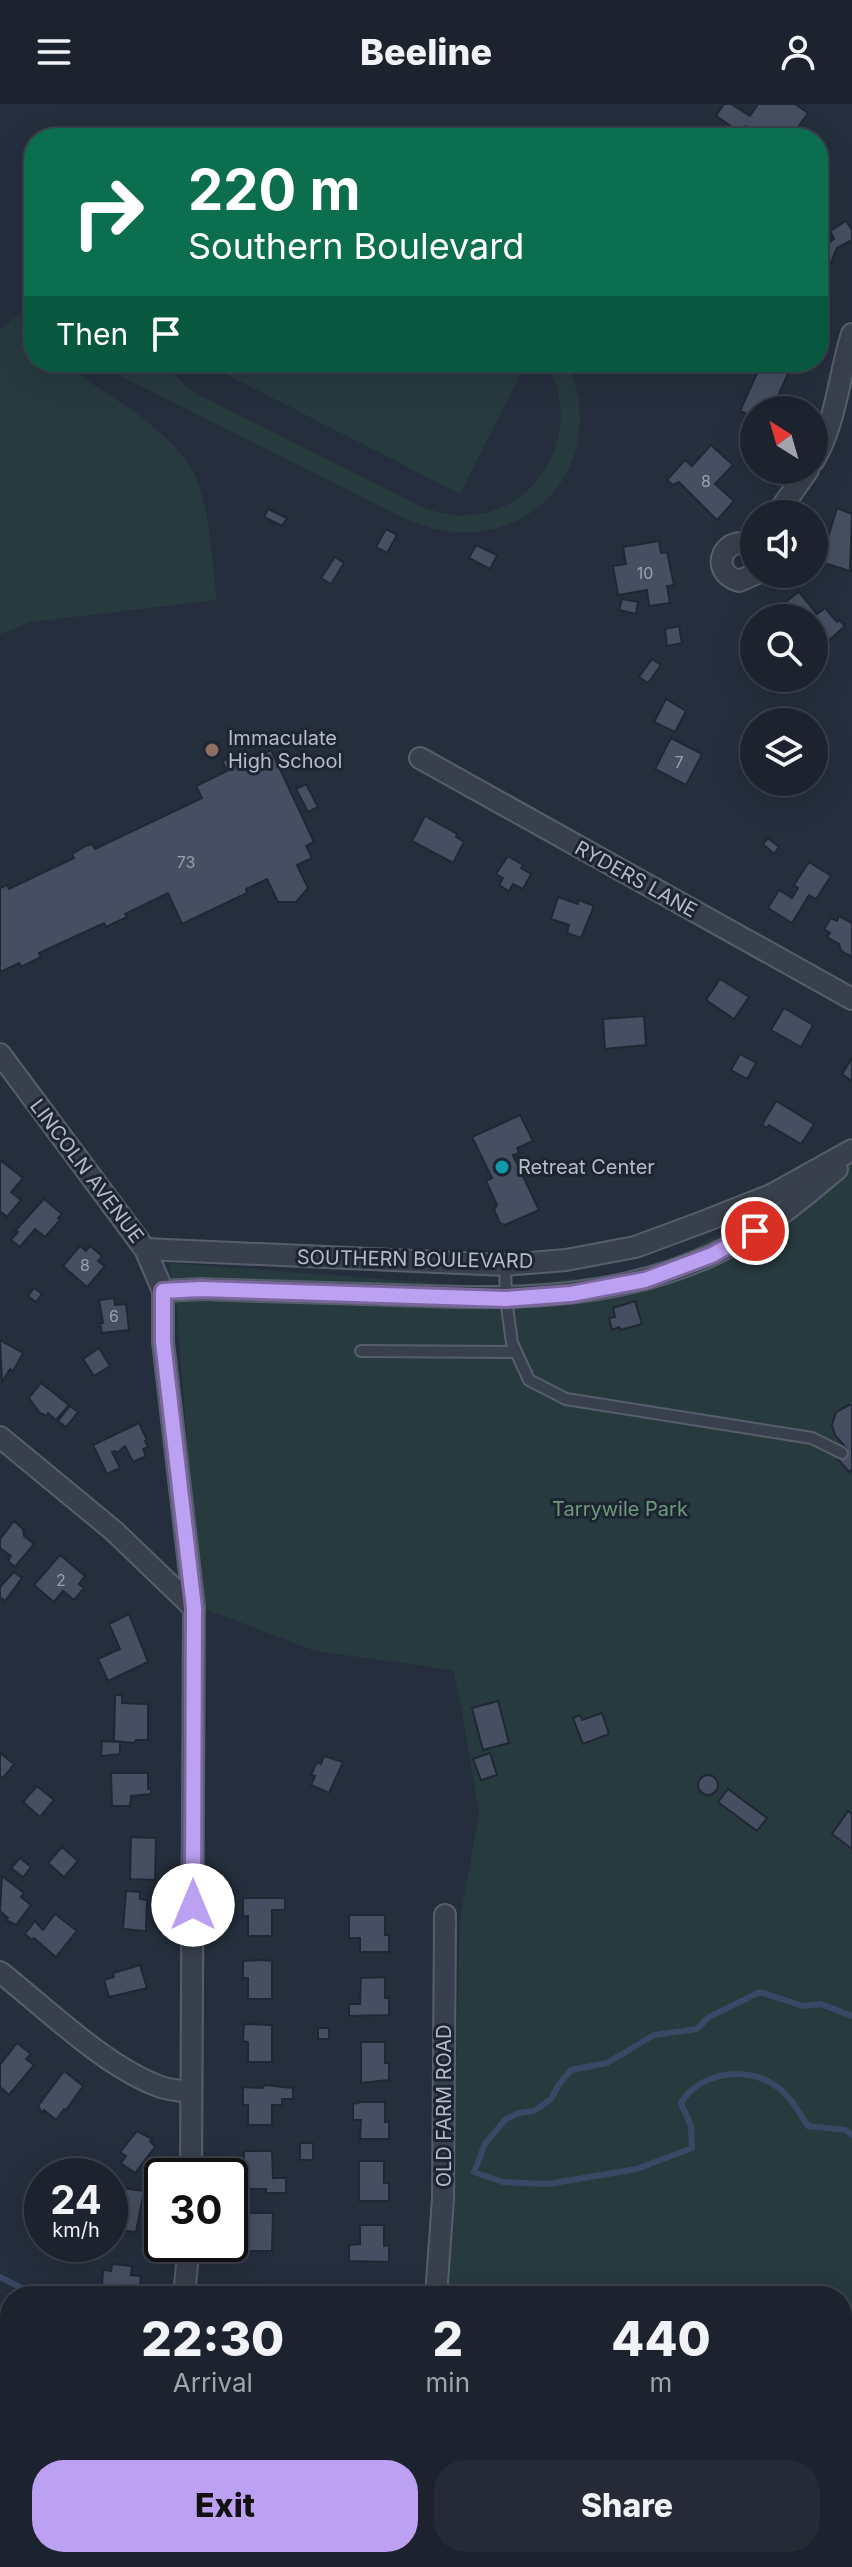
<!DOCTYPE html>
<html lang="en">
<head>
<meta charset="utf-8">
<style>
  body { margin:0; font-family:Inter,sans-serif; background:#252a36; color:#f1f3f6; height:100vh; display:flex; flex-direction:column; font-size:30px; white-space:nowrap }
  * { box-sizing:border-box; margin:0 }
  p { font-size:26px; color:#a0a4aa }
  .icon { flex:none; width:44px; height:44px; fill:none; stroke:currentColor; stroke-width:2; stroke-linecap:round; stroke-linejoin:round }
  .map { position:relative; flex:1; overflow:hidden }
  .side { position:absolute; left:0px; top:2182px; width:852px; height:282px; display:flex; flex-direction:column; background:#1c222e; border-radius:32px 32px 0 0; box-shadow:0 8px 32px #0002,0 0 0 2px #3a3f4a }
  .side>* { flex:none }
  .top-card { position:absolute; left:24px; top:24px; width:804px; height:244px; border-radius:32px; box-shadow:0 8px 32px #0002,0 0 0 2px #3a3f4a; background:#0b6e4f; color:#fff; overflow:hidden }
  .needle { width:52px; rotate:323deg }
  .fabs { position:absolute; left:740px; top:292px; display:grid; gap:16px }
  .fabs a { display:grid; place-items:center; width:88px; height:88px; border-radius:50%; background:#1c222e; box-shadow:0 8px 32px #0002,0 0 0 2px #3a3f4a; font-size:40px }
  .speed { position:absolute; left:24px; top:2054px; display:flex; gap:16px; font-size:40px; font-weight:700; text-align:center }
  .speed>* { display:grid; place-content:center; width:104px; height:104px; border-radius:50%; background:#1c222e; box-shadow:0 8px 32px #0002,0 0 0 2px #3a3f4a; line-height:1 }
  .speed small { font-size:20px; font-weight:400 }
  .speed .limit { border:4px solid #111; border-radius:12px; background:#fff; color:#111 }
  .pin { position:absolute; display:grid; place-items:center; width:68px; height:68px; color:#fff; margin:-34px; border:4px solid #fff; border-radius:50%; box-shadow:0 2px 8px #0007 }
  .me { position:absolute; width:88px; margin:-44px; rotate:0deg; stroke-linejoin:round; filter:drop-shadow(0 0 6px #0008) }
  .turn { display:flex; align-items:center; gap:28px; height:168px; padding:0 32px; font-size:36px }
  .turn .icon { width:104px; height:104px; stroke-width:2.5 }
  .turn b { display:block; font-size:56px; line-height:68px }
  .then { display:flex; align-items:center; height:76px; padding:0 32px; background:#0003; gap:16px; font-size:30px }
  .eta { display:flex; justify-content:space-evenly; align-items:center; height:136px; text-align:center }
  .eta b { font-size:48px; font-weight:800; line-height:56px }
  .cta { display:flex; gap:16px; margin-top:auto; padding:16px 32px }
  .cta a { flex:1; height:92px; border-radius:32px; background:#bca0f2; color:#111; font-size:32px; font-weight:800; line-height:92px; text-align:center }
  .cta a+a { background:#252a36; color:#f1f3f6 }
  header { display:flex; justify-content:space-between; align-items:center; height:104px; padding:0 32px; background:#1c222e; font-size:36px; font-weight:800 }
  .map>svg:first-child { display:block }
</style>
</head>
<body>
<header><svg class="icon" aria-label="menu" viewBox="0 0 24 24"><path d="M4 6h16M4 12h16M4 18h16"/></svg>Beeline<svg class="icon" aria-label="person" viewBox="0 0 24 24"><circle cx="12" cy="8" r="4"/><path d="M4 21q1-7 8-7t8 7"/></svg></header>
<div class="map">
<svg width="852" height="2463" viewBox="0 0 852 2463">
  <rect width="100%" height="100%" fill="#252e3d"/>
  <g fill="#273a3e">
    <path d="M25 206 34 217V258H68C89 282 118 294 142 314 159 327 179 345 190 362 210 392 212 459 217 496L31 518 0 530V225Z"/>
    <path d="M129 258 146 265 144 258H164L185 282 201 292 418 401C435 408 452 413 472 411 544 405 586 318 544 258H568C614 368 519 461 410 417L121 272Z"/>
    <polygon points="202,258 508,258 523,265 460,390"/>
    <polygon points="852,1036 852,2463 370,2463 372,2454 842,2454 842,2192 428,2192 447,2083 456,1966 460,1815 479,1710 461,1601 453,1566 315,1547 200,1503 177,1208 169,1159 490,1183 628,1170 689,1147 787,1090"/>
  </g>
  <g fill="none" stroke-linecap="round" stroke-linejoin="round">
    <g stroke="#394864" stroke-width="6">
      <path d="M852 1912 821 1900 803 1902 760 1888 709 1913 697 1925 654 1931 607 1959 571 1966 559 1980 551 1995 534 2007 518 2009 505 2016 485 2040 474 2068 503 2078 548 2080 637 2065 692 2044 691 2022 681 1999C700 1968 747 1961 776 1982 790 1991 799 2009 808 2022L846 2026 852 2031"/>
      <polyline points="0,2173 37,2192"/>
    </g>
  </g>
  <g fill="#464f61" stroke="#202734" stroke-width="2">
    <polygon points="724,0 731,0 750,12 758,0 795,0 808,9 791,33 777,24 771,33 766,34 746,22 741,29 716,12"/>
    <polygon points="846,117 852,126 852,136 837,144 824,175 818,172 818,136 827,140 834,135 830,127"/>
    <polygon points="762,258 793,258 779,290 785,293 779,306 754,306 754,313 740,307"/>
    <polygon points="711,341 733,361 715,380 734,397 717,416 679,378 673,381 667,376 685,356 692,362"/>
    <polygon points="837,404 852,410 850,467 814,456 814,432 827,437"/>
    <polygon points="268,405 287,414 282,422 264,413"/>
    <polygon points="386,425 397,431 387,449 376,443"/>
    <polygon points="659,437 661,449 667,448 674,481 667,482 670,499 649,502 647,486 618,491 613,462 626,460 623,443"/>
    <polygon points="476,441 497,451 490,465 469,454"/>
    <polygon points="335,453 344,459 331,480 321,474"/>
    <polygon points="799,488 817,510 825,504 837,518 839,516 845,522 825,540 814,527 814,514 764,514"/>
    <polygon points="622,495 638,498 636,510 619,506"/>
    <polygon points="679,522 682,539 667,542 665,525"/>
    <polygon points="652,555 661,561 648,579 639,573"/>
    <polygon points="666,595 686,607 675,628 654,618"/>
    <polygon points="671,634 702,650 686,681 655,665"/>
    <polygon points="271,646 314,738 306,742 312,754 297,761 308,784 296,798 278,798 267,775 246,785 247,789 182,820 168,789 125,810 127,813 106,823 104,819 39,849 41,853 21,863 19,859 0,868 0,784 7,781 9,785 74,754 72,750 86,742 92,740 95,745 202,694 196,682 227,667 222,657 232,653 237,663"/>
    <polygon points="306,680 318,703 308,708 296,685"/>
    <polygon points="425,712 457,730 456,733 464,738 453,759 412,737"/>
    <polygon points="768,734 779,743 774,750 763,740"/>
    <polygon points="508,752 523,761 521,764 531,770 523,785 513,780 509,787 499,781 503,774 496,770"/>
    <polygon points="809,758 831,772 816,795 809,791 792,819 768,804 779,786 792,794 798,784 794,781"/>
    <polygon points="558,793 578,800 579,796 594,802 581,834 567,829 569,821 551,815"/>
    <polygon points="839,812 852,819 852,853 841,847 839,840 827,833 830,829 824,825 831,814 837,817"/>
    <polygon points="720,875 749,893 734,915 706,896"/>
    <polygon points="784,904 813,921 801,943 771,926"/>
    <polygon points="644,912 646,941 605,945 603,915"/>
    <polygon points="740,950 756,959 747,975 731,966"/>
    <polygon points="852,954 852,977 842,970"/>
    <polygon points="776,997 814,1020 801,1040 769,1021 767,1024 762,1021"/>
    <polygon points="520,1011 533,1037 517,1044 519,1049 513,1051 539,1106 505,1121 500,1119 494,1106 497,1101 486,1077 492,1074 472,1033"/>
    <polygon points="0,1056 23,1074 11,1088 21,1096 7,1113 0,1107"/>
    <polygon points="44,1095 62,1110 58,1114 60,1116 45,1133 35,1125 20,1143 11,1136 18,1128 15,1127"/>
    <polygon points="80,1142 86,1147 90,1142 102,1152 98,1157 105,1162 87,1183 63,1162"/>
    <polygon points="34,1184 42,1190 36,1198 28,1192"/>
    <polygon points="114,1194 115,1201 126,1200 129,1226 102,1229 100,1219 103,1219 99,1196"/>
    <polygon points="635,1197 642,1220 620,1226 619,1223 612,1226 609,1214 615,1213 613,1204"/>
    <polygon points="0,1236 23,1249 13,1267 10,1265 2,1278"/>
    <polygon points="99,1244 110,1262 94,1272 83,1255"/>
    <polygon points="41,1279 69,1301 56,1316 48,1309 47,1312 40,1309 29,1294"/>
    <polygon points="849,1301 852,1301 852,1365 849,1368 837,1354 847,1345 835,1331 832,1321 836,1308"/>
    <polygon points="70,1302 78,1308 66,1323 58,1317"/>
    <polygon points="139,1319 147,1336 145,1337 148,1343 143,1345 146,1352 133,1358 125,1342 117,1349 115,1347 112,1348 120,1364 107,1370 93,1341"/>
    <polygon points="14,1417 23,1425 24,1432 34,1440 15,1463 8,1457 11,1452 0,1444 0,1435"/>
    <polygon points="60,1451 85,1472 79,1480 84,1484 74,1496 63,1487 54,1498 34,1481"/>
    <polygon points="14,1468 22,1474 5,1497 0,1493 0,1483"/>
    <polygon points="129,1510 148,1558 108,1577 98,1555 120,1545 109,1520"/>
    <polygon points="115,1591 122,1591 122,1599 148,1600 148,1636 136,1636 134,1639 114,1637"/>
    <polygon points="498,1597 509,1639 483,1646 472,1604"/>
    <polygon points="602,1609 609,1630 583,1640 573,1614 580,1611 582,1616"/>
    <polygon points="102,1637 120,1638 120,1650 101,1652"/>
    <polygon points="0,1649 14,1660 3,1674 0,1672"/>
    <polygon points="490,1649 497,1671 481,1676 473,1655"/>
    <polygon points="324,1652 343,1658 329,1689 311,1681 315,1672 311,1671 317,1658 321,1660"/>
    <polygon points="111,1669 148,1669 148,1685 151,1685 151,1690 131,1692 130,1702 112,1702"/>
    <circle cx="708" cy="1681" r="10"/>
    <polygon points="37,1682 54,1696 40,1713 23,1698"/>
    <polygon points="728,1685 767,1714 757,1727 718,1698"/>
    <polygon points="848,1707 852,1710 852,1745 832,1730"/>
    <polygon points="131,1733 156,1734 155,1776 130,1775"/>
    <polygon points="62,1743 78,1757 64,1773 48,1759"/>
    <polygon points="20,1754 31,1763 23,1773 11,1764"/>
    <polygon points="2,1772 24,1789 21,1793 31,1801 16,1821 6,1816 8,1814 0,1807"/>
    <polygon points="126,1787 140,1788 140,1795 147,1796 146,1827 123,1825"/>
    <polygon points="243,1794 285,1794 285,1806 272,1806 272,1832 248,1832 248,1812 243,1812"/>
    <polygon points="55,1810 77,1827 56,1853 34,1834 32,1836 25,1830 35,1817 43,1826"/>
    <polygon points="349,1811 385,1811 385,1831 389,1831 389,1848 360,1848 360,1834 349,1834"/>
    <polygon points="263,1856 272,1857 272,1895 248,1895 248,1874 243,1874 243,1857"/>
    <polygon points="140,1861 147,1884 109,1893 104,1876 114,1873 113,1869"/>
    <polygon points="385,1873 385,1894 389,1894 389,1911 349,1912 349,1900 360,1900 361,1874"/>
    <polygon points="244,1920 272,1921 272,1958 248,1958 248,1938 243,1937"/>
    <rect x="318" y="1924" width="11" height="11"/>
    <polygon points="361,1938 385,1938 385,1959 389,1959 389,1976 361,1979"/>
    <polygon points="17,1939 31,1950 26,1955 34,1961 9,1991 0,1983 0,1961"/>
    <polygon points="64,1967 83,1982 66,2006 64,2005 56,2016 44,2006 42,2009 38,2002"/>
    <polygon points="264,1981 293,1984 293,1995 282,1995 282,2001 272,2001 272,2021 248,2021 248,2001 243,2001 243,1983 263,1984"/>
    <polygon points="361,1998 385,1998 385,2018 389,2018 389,2035 360,2035 361,2016 353,2016 353,2000"/>
    <polygon points="137,2027 152,2035 150,2037 155,2043 135,2069 121,2059 126,2052 120,2048"/>
    <rect x="300" y="2039" width="13" height="17"/>
    <polygon points="244,2047 272,2047 273,2074 286,2074 286,2089 266,2089 266,2085 248,2085 248,2064 244,2064"/>
    <polygon points="67,2057 75,2062 68,2072 60,2067"/>
    <polygon points="359,2057 384,2057 384,2079 389,2079 389,2097 359,2097"/>
    <polygon points="115,2083 144,2087 136,2128 110,2125"/>
    <polygon points="244,2109 273,2109 272,2147 249,2147 249,2126 244,2126"/>
    <polygon points="360,2121 384,2121 384,2142 389,2141 389,2158 349,2157 349,2141 360,2140"/>
    <polygon points="112,2160 132,2162 131,2171 141,2172 139,2192 109,2192 110,2183 102,2183 103,2166 111,2167"/>
    <polygon points="252,2183 273,2186 271,2192 251,2192"/>
    <polygon points="28,2454 40,2454 52,2459 50,2463 33,2463 26,2460"/>
    <polygon points="167,2454 198,2454 195,2463 156,2463 157,2458 165,2461"/>
    <polygon points="303,2454 331,2454 327,2463 299,2463"/>
  </g>
  <g fill="none" stroke-linecap="round" stroke-linejoin="round">
    <g stroke="#575e6b" stroke-width="14">
      <g id="lane">
        <polyline points="505,1161 506,1195 512,1239 529,1276 566,1295 812,1334 842,1349"/>
        <polyline points="361,1247 515,1248"/>
      </g>
    </g>
    <g stroke="#575e6b" stroke-width="24">
      <g id="street">
        <path d="M814 356C836 319 839 271 852 230"/>
        <polyline points="777,410 808,366"/>
        <path d="M754 444C727 425 705 467 739 477L755 470"/>
        <polyline points="420,654 852,895"/>
        <polyline points="0,950 145,1145 163,1187 163,1238 194,1504 191,2072"/>
        <polyline points="145,1145 505,1161 566,1156 635,1143 700,1119 771,1091 852,1046"/>
        <path d="M163 1187 200 1185C265 1187 330 1189 395 1191 505 1195 610 1198 712 1151 761 1129 797 1099 837 1065"/>
        <polyline points="0,1333 114,1427 194,1504"/>
        <path d="M0 1868C47 1905 105 1963 161 1983 170 1986 181 1987 191 1988"/>
        <polyline points="184,2192 189,2140"/>
        <polyline points="436,2192 443,2095 445,1811"/>
        <polyline points="102,2463 105,2454"/>
        <polyline points="369,2463 373,2454"/>
      </g>
    </g>
    <use href="#lane" stroke="#39404d" stroke-width="10"/>
    <use href="#street" stroke="#39404d" stroke-width="20"/>
  </g>
  <g fill="none" stroke-linecap="round" stroke-linejoin="round">
    <g stroke="#7a689d" stroke-width="20">
      <polyline id="route" points="193,1801 194,1504 163,1238 163,1187 200,1185 506,1195 571,1190 645,1176 712,1151 755,1127"/>
    </g>
    <use href="#route" stroke="#bca0f2" stroke-width="14"/>
  </g>
  <circle fill="#8d6e63" stroke="#1e2532" stroke-width="3" cx="212" cy="646" r="8"/>
  <circle fill="#0f9aa8" stroke="#1e2532" stroke-width="3" cx="502" cy="1063" r="8"/>
  <g text-anchor="middle" stroke-width="6" stroke-linejoin="round" paint-order="stroke">
    <g font-size="16" fill="#99a0ae">
      <text x="706" y="383">8</text>
      <text x="645" y="475">10</text>
      <text x="679" y="664">7</text>
      <text x="186" y="764">73</text>
      <text x="85" y="1167">8</text>
      <text x="114" y="1218">6</text>
      <text x="61" y="1482">2</text>
    </g>
    <g font-size="20" fill="#b5bbc8" stroke="#1e2532" text-anchor="start">
      <text x="228" y="641">Immaculate<tspan x="228" dy="23">High School</tspan></text>
      <text x="518" y="1070">Retreat Center</text>
    </g>
    <g font-size="20" fill="#b5bbc8" stroke="#1e2532">
      <text transform="translate(636 775) rotate(29)" y="7">RYDERS LANE</text>
      <text transform="translate(87 1067) rotate(53)" y="7">LINCOLN AVENUE</text>
      <text transform="translate(415 1155) rotate(1)" y="7">SOUTHERN BOULEVARD</text>
      <text transform="translate(444 2002) rotate(-90)" y="7">OLD FARM ROAD</text>
    </g>
    <g font-size="20" fill="#6c9979" stroke="#1e2532">
      <text x="620" y="1412">Tarrywile Park</text>
    </g>
  </g>
</svg>
<div class="fabs">
<a><svg class="needle" viewBox="-14 -14 28 28"><path d="M0-13l5 13h-10z" fill="#e53935"/><path d="M0 13l5-13h-10z" fill="#a0a4aa"/></svg></a>
<a><svg class="icon" aria-label="sound" viewBox="0 0 24 24"><path d="M4 9h4l5-4v14l-5-4H4zM17 9q2 3 0 6"/></svg></a>
<a><svg class="icon" aria-label="search" viewBox="0 0 24 24"><circle cx="10" cy="10" r="6"/><path d="M15 15l6 6"/></svg></a>
<a><svg class="icon" aria-label="layers" viewBox="0 0 24 24"><path d="M12 4l9 5-9 5-9-5zM3 14l9 5 9-5"/></svg></a>
</div>
<div class="speed"><div>24<small>km/h</small></div><div class="limit">30</div></div>
<div class="pin" style="left:755px;top:1127px;background:#d93025"><svg class="icon" aria-label="arrive" viewBox="0 0 24 24"><path d="M6 21V4h12l-3 4 3 4H6"/></svg></div>
<svg class="me" style="left:193px;top:1801px" viewBox="-20 -20 40 40"><circle r="19" fill="#fff"/><path d="M0-13L10 11 0 6-10 11z" fill="#bca0f2"/></svg>
<div class="top-card">
<div class="turn"><svg class="icon" aria-label="right" viewBox="0 0 24 24"><path d="M7 20v-9h11M14 6l5 5-5 5"/></svg><div><b>220 m</b>Southern Boulevard</div></div>
<div class="then">Then<svg class="icon" aria-label="arrive" viewBox="0 0 24 24"><path d="M6 21V4h12l-3 4 3 4H6"/></svg></div>
</div>
<section class="side">
<div class="eta">
<div><b>22:30</b><p>Arrival</p></div>
<div><b>2</b><p>min</p></div>
<div><b>440</b><p>m</p></div>
</div>
<div class="cta"><a>Exit</a><a>Share</a></div>
</section>
</div>
</body>
</html>
